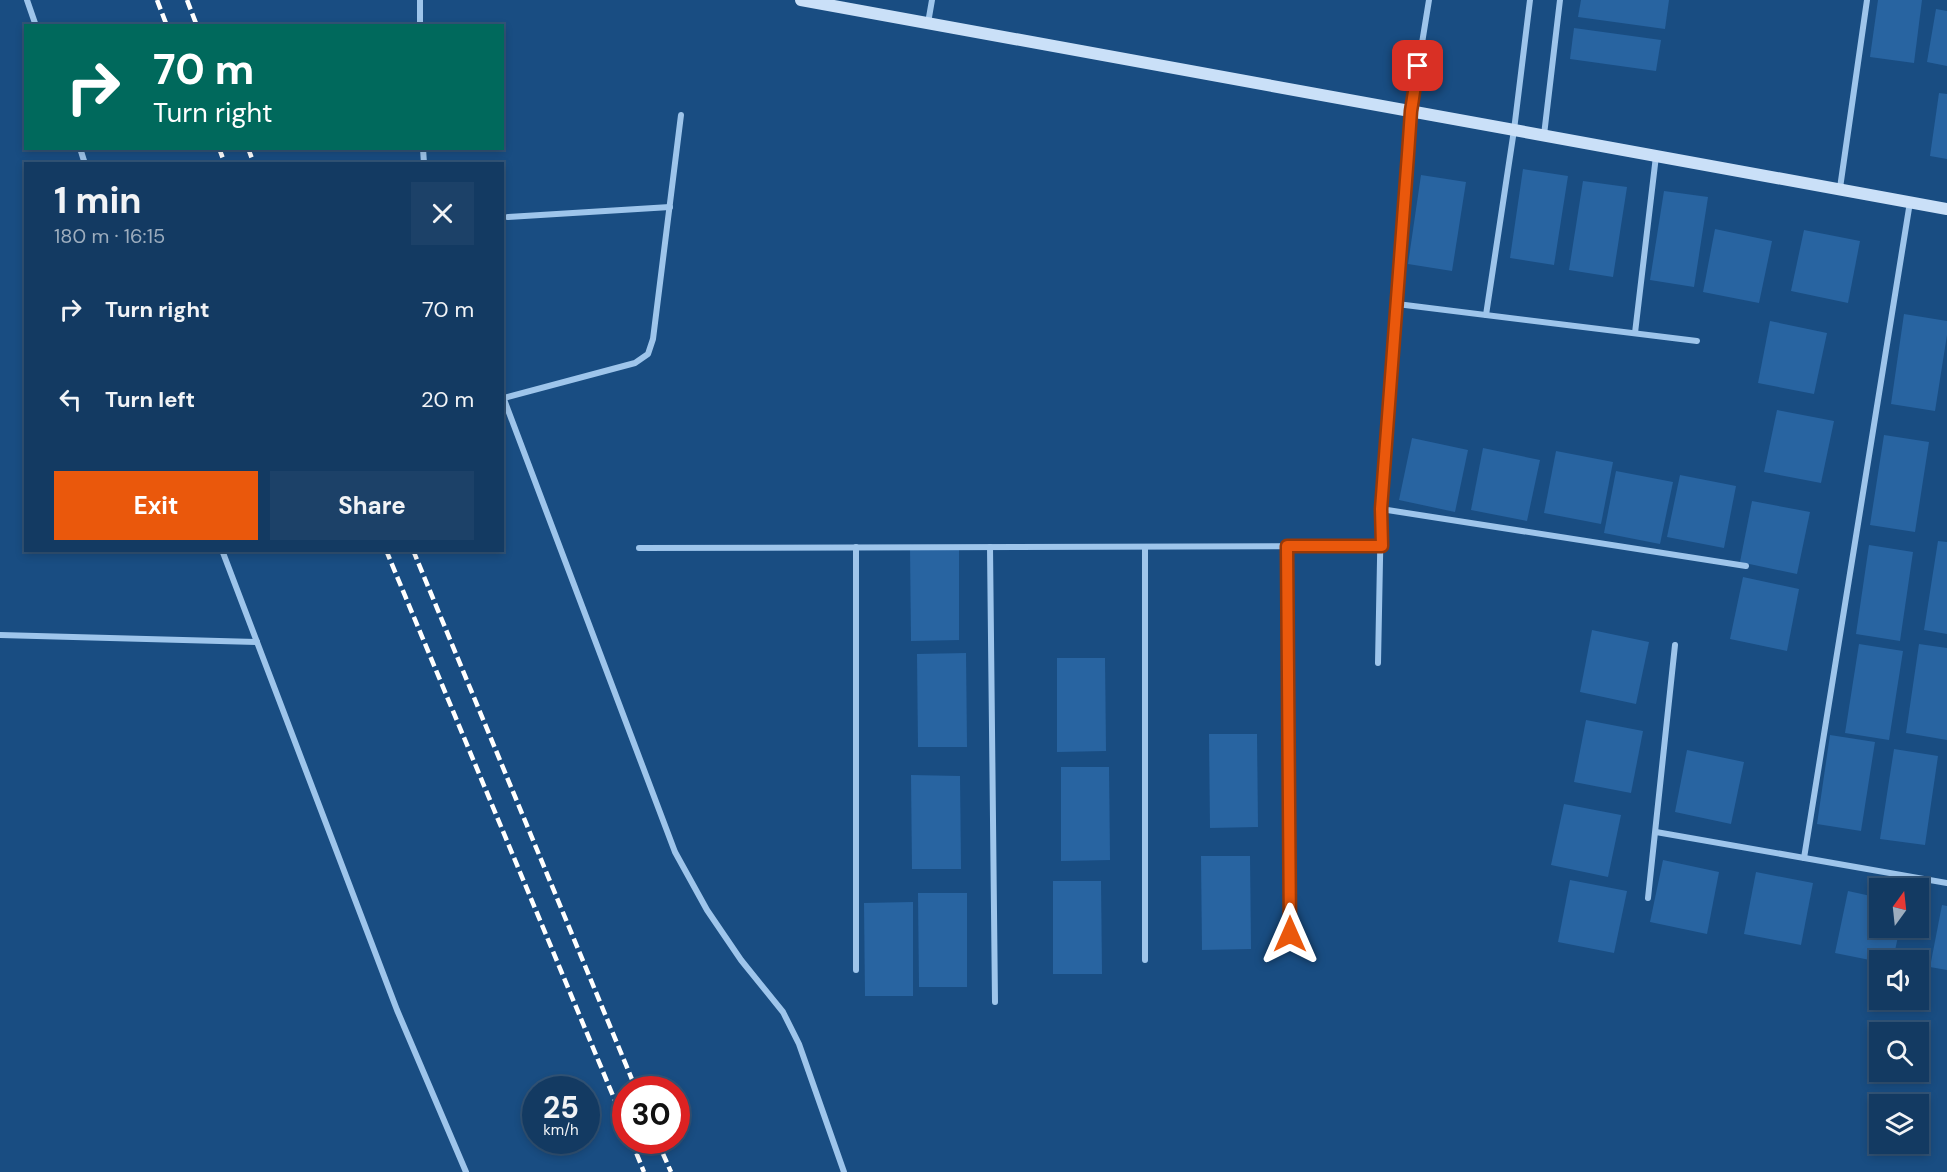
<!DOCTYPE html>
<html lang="en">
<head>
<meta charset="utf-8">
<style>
  body { margin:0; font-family:"DM Sans",sans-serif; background:#1c4168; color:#f1f3f6; height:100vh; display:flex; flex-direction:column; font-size:22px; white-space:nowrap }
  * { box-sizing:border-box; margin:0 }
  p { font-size:20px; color:#9dadbe }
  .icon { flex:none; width:33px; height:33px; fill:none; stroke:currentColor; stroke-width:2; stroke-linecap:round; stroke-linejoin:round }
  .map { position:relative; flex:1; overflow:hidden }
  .sheet { position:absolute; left:24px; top:162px; width:480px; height:390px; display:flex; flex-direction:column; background:#133a62; border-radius:0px; box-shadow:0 3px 9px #0003,0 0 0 2px #325477 }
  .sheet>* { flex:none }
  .top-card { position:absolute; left:24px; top:24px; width:480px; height:126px; border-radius:0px; box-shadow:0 3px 9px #0003,0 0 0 2px #325477; background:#00695c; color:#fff; overflow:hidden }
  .needle { width:39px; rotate:15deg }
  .controls { position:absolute; left:1869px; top:878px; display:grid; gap:12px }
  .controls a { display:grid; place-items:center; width:60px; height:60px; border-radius:0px; background:#133a62; box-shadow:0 3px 9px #0003,0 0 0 2px #325477; font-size:30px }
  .speed { position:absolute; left:522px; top:1076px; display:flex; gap:12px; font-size:30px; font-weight:700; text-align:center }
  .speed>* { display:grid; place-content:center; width:78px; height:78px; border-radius:50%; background:#133a62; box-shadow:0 3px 9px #0003,0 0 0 2px #325477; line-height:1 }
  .speed small { font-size:15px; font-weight:400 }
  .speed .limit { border:9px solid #d22; background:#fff; color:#111 }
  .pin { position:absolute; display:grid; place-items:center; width:51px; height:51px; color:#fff; margin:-26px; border-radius:12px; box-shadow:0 3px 9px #0006 }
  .me { position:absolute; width:66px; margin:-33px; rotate:0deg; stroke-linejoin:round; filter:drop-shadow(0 0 4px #0008) }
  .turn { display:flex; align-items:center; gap:21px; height:126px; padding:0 30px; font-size:27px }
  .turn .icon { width:78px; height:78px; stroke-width:2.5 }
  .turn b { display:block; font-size:42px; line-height:51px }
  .round { display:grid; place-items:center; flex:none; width:63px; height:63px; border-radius:0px; background:#1c4168 }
  .overview { display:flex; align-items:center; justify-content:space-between; height:102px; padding:0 30px }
  h1 { font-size:36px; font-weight:700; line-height:45px }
  .action { display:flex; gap:12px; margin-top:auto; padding:12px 30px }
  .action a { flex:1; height:69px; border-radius:0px; background:#ea580c; color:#fff; font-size:24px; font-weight:700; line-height:69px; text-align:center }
  .action a+a { background:#1c4168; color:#f1f3f6 }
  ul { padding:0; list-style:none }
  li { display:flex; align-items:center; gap:18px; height:90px; padding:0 30px }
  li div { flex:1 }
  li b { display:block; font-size:22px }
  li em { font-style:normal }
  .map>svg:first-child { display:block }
</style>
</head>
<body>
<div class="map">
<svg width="1947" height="1172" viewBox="0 0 1947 1172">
  <rect width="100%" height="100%" fill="#194d82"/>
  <g fill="#2864a1">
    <polygon points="1581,0 1669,0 1665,29 1578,17"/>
    <polygon points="1878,0 1922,0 1914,63 1870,57"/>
    <polygon points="1936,9 1947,11 1947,66 1927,62"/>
    <polygon points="1574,28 1661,40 1656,71 1570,59"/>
    <polygon points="1939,93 1947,94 1947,159 1930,156"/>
    <polygon points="1523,169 1568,176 1554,265 1510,258"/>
    <polygon points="1421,175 1466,182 1452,271 1408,264"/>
    <polygon points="1583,181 1627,187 1613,277 1569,270"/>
    <polygon points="1664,191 1708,197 1694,287 1650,280"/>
    <polygon points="1715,229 1772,241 1759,303 1703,292"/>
    <polygon points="1804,230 1860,241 1848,303 1791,291"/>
    <polygon points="1904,314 1947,321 1947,335 1935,411 1891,404"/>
    <polygon points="1770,321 1827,333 1814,394 1758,383"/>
    <polygon points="1777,410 1834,421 1821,483 1764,472"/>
    <polygon points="1884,435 1929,442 1915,532 1870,525"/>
    <polygon points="1412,438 1468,450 1455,512 1399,500"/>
    <polygon points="1483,448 1540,460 1527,521 1471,510"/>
    <polygon points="1556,451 1613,462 1601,524 1544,513"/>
    <polygon points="1616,471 1673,482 1660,544 1604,533"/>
    <polygon points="1680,475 1736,486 1724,548 1667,537"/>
    <polygon points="1752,501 1810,512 1797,574 1740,562"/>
    <polygon points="1938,541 1947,542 1947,634 1924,630"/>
    <polygon points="1869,545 1913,552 1900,641 1856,634"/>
    <polygon points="910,547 959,547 959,640 911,641"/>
    <polygon points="1743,577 1799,589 1787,651 1730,639"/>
    <polygon points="1592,630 1649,642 1636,704 1580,692"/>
    <polygon points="1859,644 1903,651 1889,740 1845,733"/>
    <polygon points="1919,644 1947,648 1947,740 1906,733"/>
    <polygon points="966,653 967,747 918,747 917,654"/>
    <polygon points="1057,658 1105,658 1106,751 1057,752"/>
    <polygon points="1586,720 1643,731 1631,793 1574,782"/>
    <polygon points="1209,734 1257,734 1258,827 1210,828"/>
    <polygon points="1830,735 1875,742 1861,831 1817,824"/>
    <polygon points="1894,749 1938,756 1925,845 1880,839"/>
    <polygon points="1687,750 1744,762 1731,824 1675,812"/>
    <polygon points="1061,767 1109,767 1110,860 1061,861"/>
    <polygon points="911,775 960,776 961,869 912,869"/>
    <polygon points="1564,804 1621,815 1608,877 1551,865"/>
    <polygon points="1201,856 1250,856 1251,949 1202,950"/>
    <polygon points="1663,860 1719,872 1707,934 1650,922"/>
    <polygon points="1756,872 1813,883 1801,945 1744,934"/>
    <polygon points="1570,880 1627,891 1614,953 1558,942"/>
    <polygon points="1053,881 1101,881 1102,974 1053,974"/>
    <polygon points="1848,891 1880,898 1880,927 1900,927 1893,960 1880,960 1880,962 1835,953"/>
    <polygon points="918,893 967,893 967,987 919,987"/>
    <polygon points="913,902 913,996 865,996 864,903"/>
    <polygon points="1942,905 1947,906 1947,970 1930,967"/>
  </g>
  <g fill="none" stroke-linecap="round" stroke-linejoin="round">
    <g stroke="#9ec5eb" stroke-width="6">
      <polyline points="27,0 36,26"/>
      <polyline points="420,0 420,26"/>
      <polyline points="928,23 932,0"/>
      <polyline points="1544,135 1560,0"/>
      <polyline points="80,148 85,164"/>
      <polyline points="423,148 424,164"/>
      <polyline points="1840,188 1867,0"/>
      <polyline points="508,217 670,207"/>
      <polyline points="1397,304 1697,341"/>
      <polyline points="1486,315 1514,130 1530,0"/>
      <polyline points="1635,333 1656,156"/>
      <polyline points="502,394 675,852 707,910 741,960 783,1012 799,1044 844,1172"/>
      <polyline points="504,398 635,363 648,354 653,339 681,115"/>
      <polyline points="1381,509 1746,566"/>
      <polyline points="1287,546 1290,934"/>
      <polyline points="856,547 856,970"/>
      <polyline points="990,547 995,1002"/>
      <polyline points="639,548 1381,546"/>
      <polyline points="222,550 397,1010 466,1172"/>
      <polyline points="0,635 257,642"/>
      <polyline points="1378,663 1381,509 1411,111 1429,0"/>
      <polyline points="1656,832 1947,883"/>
      <polyline points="1804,858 1910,202"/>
      <polyline points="1648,898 1675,645"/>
      <polyline points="1145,960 1145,547"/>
    </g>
    <polyline stroke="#cae0f8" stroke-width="12" points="801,0 1947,209"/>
    <g stroke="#fff" stroke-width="4.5" stroke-dasharray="10 4.5" stroke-linecap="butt">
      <polyline points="157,0 167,26"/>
      <polyline points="187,0 197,26"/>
      <polyline points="219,148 225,164"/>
      <polyline points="248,148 254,164"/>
      <polyline points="386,550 626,1127"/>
      <polyline points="413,550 636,1089"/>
      <polyline points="631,1140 644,1172"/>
      <polyline points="657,1140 671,1172"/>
    </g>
  </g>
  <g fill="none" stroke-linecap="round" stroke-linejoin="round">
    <g stroke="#983908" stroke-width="15">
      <polyline id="route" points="1290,934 1287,546 1382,546 1381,509 1408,154 1411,111 1418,66"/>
    </g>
    <use href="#route" stroke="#ea580c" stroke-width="10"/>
  </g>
</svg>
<div class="controls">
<a><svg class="needle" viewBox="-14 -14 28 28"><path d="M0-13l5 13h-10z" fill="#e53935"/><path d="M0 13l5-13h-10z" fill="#9dadbe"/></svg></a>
<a><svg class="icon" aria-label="sound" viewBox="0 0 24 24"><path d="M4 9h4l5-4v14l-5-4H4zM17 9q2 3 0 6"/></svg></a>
<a><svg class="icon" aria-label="search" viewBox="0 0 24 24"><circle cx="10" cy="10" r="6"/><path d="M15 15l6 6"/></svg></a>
<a><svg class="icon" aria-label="layers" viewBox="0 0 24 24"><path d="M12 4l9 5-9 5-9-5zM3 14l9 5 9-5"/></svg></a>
</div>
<div class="speed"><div>25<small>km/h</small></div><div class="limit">30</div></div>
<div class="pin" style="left:1418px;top:66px;background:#d93025"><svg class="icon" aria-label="arrive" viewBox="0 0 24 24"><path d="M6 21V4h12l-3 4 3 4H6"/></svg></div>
<svg class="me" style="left:1290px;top:934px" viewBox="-20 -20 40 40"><path d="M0-17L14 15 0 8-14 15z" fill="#ea580c" stroke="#fff" stroke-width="4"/></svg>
<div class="top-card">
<div class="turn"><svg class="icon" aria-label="right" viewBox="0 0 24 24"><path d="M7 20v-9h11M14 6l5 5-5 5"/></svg><div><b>70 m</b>Turn right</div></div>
</div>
<section class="sheet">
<div class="overview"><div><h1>1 min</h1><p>180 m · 16:15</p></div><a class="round"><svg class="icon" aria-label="close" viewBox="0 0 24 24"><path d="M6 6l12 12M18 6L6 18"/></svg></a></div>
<ul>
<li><svg class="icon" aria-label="right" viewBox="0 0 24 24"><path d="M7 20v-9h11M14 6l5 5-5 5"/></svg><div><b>Turn right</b></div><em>70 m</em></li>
<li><svg class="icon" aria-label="left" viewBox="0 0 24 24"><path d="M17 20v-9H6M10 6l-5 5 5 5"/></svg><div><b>Turn left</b></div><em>20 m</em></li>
</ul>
<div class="action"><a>Exit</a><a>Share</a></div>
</section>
</div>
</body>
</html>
